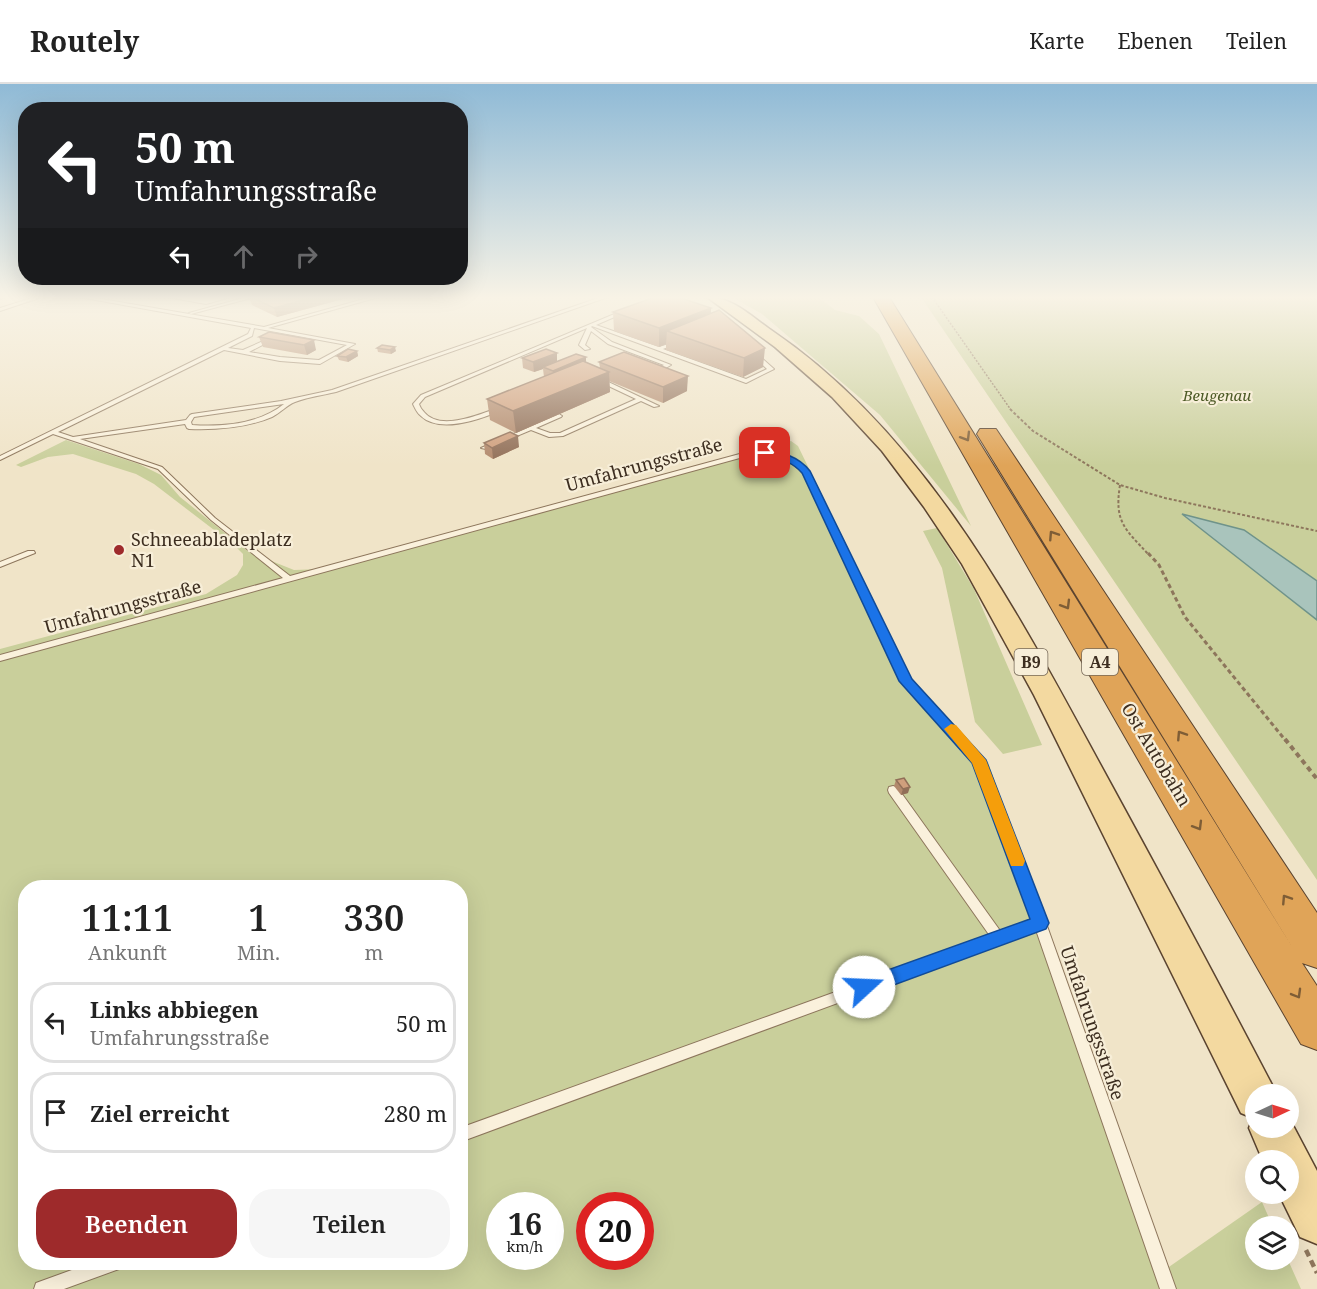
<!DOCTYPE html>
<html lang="de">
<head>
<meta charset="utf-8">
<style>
  body { margin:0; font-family:"Noto Serif",serif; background:#f6f6f6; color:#222; height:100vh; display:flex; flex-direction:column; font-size:22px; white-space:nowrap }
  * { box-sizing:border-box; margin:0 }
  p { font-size:20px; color:#767676 }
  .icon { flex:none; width:33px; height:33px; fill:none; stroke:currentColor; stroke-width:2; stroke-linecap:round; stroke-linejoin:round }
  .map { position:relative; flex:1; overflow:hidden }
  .side { position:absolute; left:18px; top:796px; width:450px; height:390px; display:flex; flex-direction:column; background:#fff; border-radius:24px; box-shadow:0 6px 24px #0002 }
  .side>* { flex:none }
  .banner { position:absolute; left:18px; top:18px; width:450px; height:183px; border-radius:24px; box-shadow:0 6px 24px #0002; background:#202124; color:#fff; overflow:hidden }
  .needle { width:39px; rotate:86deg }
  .buttons { position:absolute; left:1245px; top:1000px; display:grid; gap:12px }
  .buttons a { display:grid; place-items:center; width:54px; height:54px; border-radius:50%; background:#fff; box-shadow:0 6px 24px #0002; font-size:30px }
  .speed { position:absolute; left:486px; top:1108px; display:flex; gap:12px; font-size:30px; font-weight:700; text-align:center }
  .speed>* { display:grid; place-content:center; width:78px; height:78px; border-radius:50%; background:#fff; box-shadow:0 6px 24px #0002; line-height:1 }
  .speed small { font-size:15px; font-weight:400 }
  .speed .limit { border:9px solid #d22; background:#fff; color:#111 }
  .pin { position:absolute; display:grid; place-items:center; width:51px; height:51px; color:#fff; margin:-26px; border-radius:12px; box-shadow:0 3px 9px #0006 }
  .me { position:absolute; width:66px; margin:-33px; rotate:70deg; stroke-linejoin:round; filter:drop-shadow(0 0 4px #0008) }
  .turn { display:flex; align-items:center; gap:21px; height:126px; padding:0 18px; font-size:27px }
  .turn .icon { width:78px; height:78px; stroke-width:2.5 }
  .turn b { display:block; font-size:42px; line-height:51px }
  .lanes { display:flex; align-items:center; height:57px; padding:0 18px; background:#0003; justify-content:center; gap:30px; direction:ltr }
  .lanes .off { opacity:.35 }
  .eta { display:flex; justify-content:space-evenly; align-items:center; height:102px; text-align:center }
  .eta b { font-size:36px; font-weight:600; line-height:42px }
  .cta { display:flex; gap:12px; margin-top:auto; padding:12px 18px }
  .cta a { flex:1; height:69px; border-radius:24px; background:#9e2a2b; color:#fff; font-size:24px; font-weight:600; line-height:69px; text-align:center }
  .cta a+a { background:#f6f6f6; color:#222 }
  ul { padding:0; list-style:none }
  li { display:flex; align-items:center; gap:18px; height:81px; margin:0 12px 9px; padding:0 6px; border:3px solid #e0e0e0; border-radius:24px }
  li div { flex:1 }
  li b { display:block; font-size:22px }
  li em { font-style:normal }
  header { display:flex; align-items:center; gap:36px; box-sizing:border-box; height:84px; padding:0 30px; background:#fff; border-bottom:2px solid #e0e0e0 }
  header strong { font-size:28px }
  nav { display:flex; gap:33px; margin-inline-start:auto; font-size:21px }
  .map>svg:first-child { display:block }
</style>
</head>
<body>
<header>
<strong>Routely</strong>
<nav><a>Karte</a><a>Ebenen</a><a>Teilen</a></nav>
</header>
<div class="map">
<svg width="1317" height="1205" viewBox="0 0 1317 1205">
  <rect width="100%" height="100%" fill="#f0e4c8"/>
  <g fill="#c9cf9b" fill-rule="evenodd">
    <polygon points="732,213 818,213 835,226 859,232 879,250 971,442 880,331 762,230"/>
    <polygon points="921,213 1317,213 1317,497 1244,446 1183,431 1317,536 1317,796"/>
    <path d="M66 356 139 380 161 391 180 413 249 468 294 486 322 485 791 357 798 362 912 597 988 678 1166 1185 1262 1118 1273 1143H1256V1176H1288L1301 1205H0V565L206 510 237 491 243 481V470L235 462 154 400 136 390 73 370 48 373 21 383 16 381ZM26 804H460V1179H26ZM500 1122H550V1173H500ZM590 1122H640V1173H590Z"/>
    <polygon points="937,444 974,505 1042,661 1003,670 975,638 942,484 923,447"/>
  </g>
  <polygon fill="#a9c4bc" stroke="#6f938a" stroke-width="1.5" points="1182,430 1244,446 1317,497 1317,536"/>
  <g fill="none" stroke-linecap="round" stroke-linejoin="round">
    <g stroke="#8d765c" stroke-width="2">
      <g id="service">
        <polygon points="0,213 4,213 0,215"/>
        <polygon points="35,213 42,213 0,227 0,224"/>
        <path d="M79 213H90L264 243 371 213H379L268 244 355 260 320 280 280 277 224 266 58 348 73 353 186 336 190 331 192 330 281 317 332 306 601 213H608L336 308C323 311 308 313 295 318 287 321 280 329 272 333 246 344 217 346 189 345L187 344 185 340 80 355 162 383 215 434 290 492 747 368C771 367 793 370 810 389L910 595 984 677 1046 839 1176 1205H1160L1036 846 460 1058V1044L990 852 889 709 888 706 889 703 893 702 897 703 1001 848 1033 836 975 679 902 597 804 390C788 373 770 370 747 372L0 577V571L283 494 211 436 158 385 53 350 0 376V372L248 250 251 244ZM254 244 347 261 319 276 280 273 249 268 272 256V254H270L243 266 228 264 252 252ZM284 320C259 340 222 343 192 341L191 338 194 333Z"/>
        <polygon points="247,213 255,213 191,230 189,229"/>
        <path d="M624 226 626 228 596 241 659 263 678 257V259L663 265 746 295 767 285 752 271V269H756L774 285 746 299 592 242 591 243 612 258 671 281 664 285H660V283L664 281 608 260 591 247 585 261 590 265 585 266 579 261 587 244 425 313 419 320C420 323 422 326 424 328 440 348 481 330 500 323L502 324V326C481 335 440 350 421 332 417 329 415 324 413 320L421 311Z"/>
        <polygon points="598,295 602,295 659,322 654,323 641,317 563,352 549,353 531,346 486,365 481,364 559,330 562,332 561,333 536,344 550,349 560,349 636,315 598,297"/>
        <polygon points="28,467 34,467 35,469 0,483 0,478"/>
        <polygon points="91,1179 121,1179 119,1185 64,1205 34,1205 36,1199"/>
      </g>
    </g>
    <g stroke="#8d765c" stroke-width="2">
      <polygon id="minor" points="167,213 231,213 206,220"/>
    </g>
    <g stroke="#5b4430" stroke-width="3">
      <path id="primary" d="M707 213C732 213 751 232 771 246 924 350 1014 522 1100 680 1158 786 1215 892 1271 999L1277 1011H1256V1044H1288V1032L1317 1087V1160L1300 1153 1279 1110H1288V1077H1263L1249 1044 1253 1034 1241 1029 1034 611 962 480 924 423 882 367 832 313 775 263Z"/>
    </g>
    <g stroke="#5b4430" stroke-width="2">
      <polygon id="motorway" points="873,213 889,213 1294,866 977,350 980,345 996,345 1317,829 1317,884 1302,879 1317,902 1317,966 1301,960"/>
    </g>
    <polyline stroke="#8d765c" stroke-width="1.5" stroke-dasharray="2 1.5" stroke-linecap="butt" points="932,213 1011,326"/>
    <g stroke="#8d765c" stroke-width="2" stroke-dasharray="3 2" stroke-linecap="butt">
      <polyline points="1010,325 1033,347 1120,401 1165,414 1317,447"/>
      <path d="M1120 401C1114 438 1125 445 1149 471"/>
    </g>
    <polyline stroke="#8d765c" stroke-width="3" stroke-dasharray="4.5 3" stroke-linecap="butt" points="1148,469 1159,481 1185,533 1286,657"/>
    <polyline stroke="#8d765c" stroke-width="4" stroke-dasharray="5 4" stroke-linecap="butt" points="1285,655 1317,695"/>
    <polyline stroke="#8d765c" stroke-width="4.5" stroke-dasharray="7 4.5" stroke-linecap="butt" points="1306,1166 1317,1189"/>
    <use href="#service" fill="#faf1dc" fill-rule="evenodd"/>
    <use href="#minor" fill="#faf1dc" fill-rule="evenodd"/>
    <use href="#primary" fill="#f3d9a0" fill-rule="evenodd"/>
    <use href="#motorway" fill="#e0a458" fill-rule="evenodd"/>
  </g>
  <g fill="#b2896c">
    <polygon points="249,213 350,213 277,233 252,221"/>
    <polygon points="711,224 711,229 763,283 743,293 666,266 666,260 659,263 614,247 613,228"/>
    <polygon points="269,248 316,266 307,271 263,263 259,253"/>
    <polygon points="382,261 396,267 391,270 378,268 377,264"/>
    <polygon points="357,267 358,272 348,278 339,276 337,272"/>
    <polygon points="557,269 557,277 586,273 586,279 600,284 599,278 687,307 663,319 609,297 610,308 516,349 490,336 487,315 544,293 543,285 534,288 523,284 522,274"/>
    <polygon points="484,359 519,363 493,375 485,370"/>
    <polygon points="896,696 908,709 901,711 894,702"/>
  </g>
  <g fill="#916f58">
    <polygon points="314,213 350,213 277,233 274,224"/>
    <polygon points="711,224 710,242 667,247 666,260 659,263 659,244"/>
    <polygon points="314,256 316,266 307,271 304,261"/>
    <polygon points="395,263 396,267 391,270 390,266"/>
    <polygon points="765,264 763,283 743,293 744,274"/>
    <polygon points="357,267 358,272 348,278 346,273"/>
    <polygon points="557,269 557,279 543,283 543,285 534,288 533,278"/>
    <polygon points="586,273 586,283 554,297 553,287"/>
    <polygon points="609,288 610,308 516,349 513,327"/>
    <polygon points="688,292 687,307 663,319 663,303"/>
    <polygon points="518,352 519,363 493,375 492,364"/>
    <polygon points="910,703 908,709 901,711 903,705"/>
  </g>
  <g fill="#cf9f7d" stroke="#916f58" stroke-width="1.5">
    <polygon points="251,213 314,213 274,224"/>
    <polygon points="655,213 678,213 711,224 659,244 613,228"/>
    <polygon points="719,226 765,264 744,274 667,247"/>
    <polygon points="269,248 314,256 304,261 259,253"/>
    <polygon points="382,261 395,263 390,266 377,264"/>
    <polygon points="348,265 357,267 346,273 337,272"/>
    <polygon points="546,265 557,269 533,278 522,274"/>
    <polygon points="624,268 688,292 663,303 599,278"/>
    <polygon points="576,270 586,273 553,287 543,283"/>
    <polygon points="583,277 609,288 513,327 487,315"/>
    <polygon points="510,348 518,352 492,364 484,359"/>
    <polygon points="904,694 910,703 903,705 896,696"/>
  </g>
  <defs><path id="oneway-chevron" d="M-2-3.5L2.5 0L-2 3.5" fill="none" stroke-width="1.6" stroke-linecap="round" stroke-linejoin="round" transform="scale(1.5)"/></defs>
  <g stroke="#7e5d36">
    <use href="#oneway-chevron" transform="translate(966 353) rotate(59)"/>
    <use href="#oneway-chevron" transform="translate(1053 451) rotate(-123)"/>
    <use href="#oneway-chevron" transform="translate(1066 521) rotate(59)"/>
    <use href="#oneway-chevron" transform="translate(1181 651) rotate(-123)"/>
    <use href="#oneway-chevron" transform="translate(1198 742) rotate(59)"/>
    <use href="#oneway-chevron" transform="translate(1286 815) rotate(-123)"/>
    <use href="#oneway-chevron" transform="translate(1297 910) rotate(60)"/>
  </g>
  <linearGradient id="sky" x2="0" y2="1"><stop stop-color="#8fbad6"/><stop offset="0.56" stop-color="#f8f3e6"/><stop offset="1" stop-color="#f8f3e6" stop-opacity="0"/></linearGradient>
  <rect width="1317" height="382" fill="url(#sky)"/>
  <path fill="#1a73e8" stroke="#114b97" stroke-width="1.5" d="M765 366C784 369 798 372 810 387L912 595 986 676 1049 839 1046 845 864 912 857 910 855 903 857 897 1030 835 972 679 899 597 802 389C791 376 778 375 762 371L760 369Z"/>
  <polygon fill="#f59e0b" points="951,640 956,641 986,676 1025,777 1023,782 1011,782 972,679 944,645"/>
  <circle fill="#9e2a2b" stroke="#f7eed8" stroke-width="2" cx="119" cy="466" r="6"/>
  <g text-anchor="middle" stroke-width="4.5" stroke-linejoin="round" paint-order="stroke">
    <g font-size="15" font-style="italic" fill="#4d5a26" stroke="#f7eed8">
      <text x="1217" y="317">Beugenau</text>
    </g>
    <g fill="#f7eed8" stroke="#756857" stroke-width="1.5">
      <rect x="1014.5" y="565" width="33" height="26" rx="4.5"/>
      <rect x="1082" y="565" width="36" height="26" rx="4.5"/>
    </g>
    <g font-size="16" font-weight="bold" fill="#3d2e20">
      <text x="1031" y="584">B9</text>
      <text x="1100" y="584">A4</text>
    </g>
    <g font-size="18" fill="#3d2e20" stroke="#f7eed8">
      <text transform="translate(644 381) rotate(-15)" y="6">Umfahrungsstraße</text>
      <text transform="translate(123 523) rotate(-15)" y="6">Umfahrungsstraße</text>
      <text transform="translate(1156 671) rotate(59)" y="6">Ost Autobahn</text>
      <text transform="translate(1092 939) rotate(71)" y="6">Umfahrungsstraße</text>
    </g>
    <g font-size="18" fill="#3d2e20" stroke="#f7eed8" text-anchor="start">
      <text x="131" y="462">Schneeabladeplatz<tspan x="131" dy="21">N1</tspan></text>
    </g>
  </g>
</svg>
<div class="buttons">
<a><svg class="needle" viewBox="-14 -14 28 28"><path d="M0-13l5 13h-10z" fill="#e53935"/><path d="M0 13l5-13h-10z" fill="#767676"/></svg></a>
<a><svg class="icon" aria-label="search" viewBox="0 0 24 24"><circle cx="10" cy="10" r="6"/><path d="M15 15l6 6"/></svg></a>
<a><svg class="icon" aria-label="layers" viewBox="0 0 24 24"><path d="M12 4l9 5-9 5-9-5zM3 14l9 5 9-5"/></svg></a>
</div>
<div class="speed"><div>16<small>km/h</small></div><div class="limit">20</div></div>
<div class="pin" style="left:765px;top:369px;background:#d93025"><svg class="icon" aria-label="arrive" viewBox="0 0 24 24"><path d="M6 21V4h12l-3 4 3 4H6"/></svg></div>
<svg class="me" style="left:864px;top:903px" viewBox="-20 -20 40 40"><circle r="19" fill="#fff"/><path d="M0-13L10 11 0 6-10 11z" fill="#1a73e8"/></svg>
<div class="banner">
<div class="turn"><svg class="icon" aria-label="left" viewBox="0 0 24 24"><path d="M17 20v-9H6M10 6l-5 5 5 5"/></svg><div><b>50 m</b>Umfahrungsstraße</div></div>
<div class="lanes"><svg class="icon" aria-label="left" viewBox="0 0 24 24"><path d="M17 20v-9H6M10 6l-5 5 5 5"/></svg><svg class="icon off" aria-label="ahead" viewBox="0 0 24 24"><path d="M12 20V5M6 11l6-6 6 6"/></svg><svg class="icon off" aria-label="right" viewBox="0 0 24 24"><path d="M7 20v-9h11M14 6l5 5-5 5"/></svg></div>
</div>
<section class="side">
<div class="eta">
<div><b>11:11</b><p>Ankunft</p></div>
<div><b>1</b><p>Min.</p></div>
<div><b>330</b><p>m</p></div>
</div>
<ul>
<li><svg class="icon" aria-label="left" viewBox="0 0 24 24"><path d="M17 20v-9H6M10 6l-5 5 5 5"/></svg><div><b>Links abbiegen</b><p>Umfahrungsstraße</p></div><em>50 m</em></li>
<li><svg class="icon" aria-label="arrive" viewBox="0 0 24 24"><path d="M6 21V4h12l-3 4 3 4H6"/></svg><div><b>Ziel erreicht</b></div><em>280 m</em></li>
</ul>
<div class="cta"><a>Beenden</a><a>Teilen</a></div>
</section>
</div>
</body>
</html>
